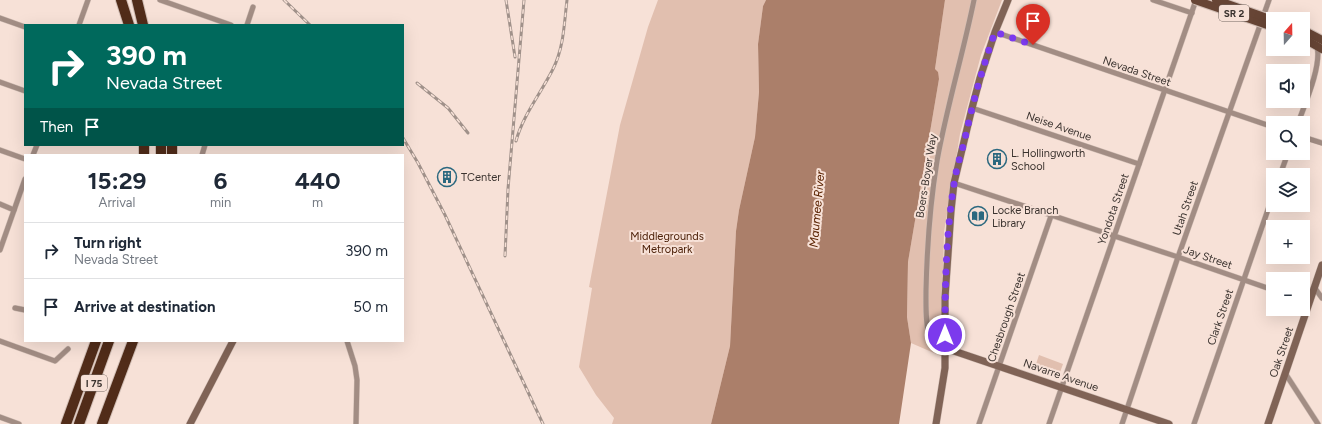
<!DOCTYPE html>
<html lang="en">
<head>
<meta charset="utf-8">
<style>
  body { margin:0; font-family:Figtree,sans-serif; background:#f2f2f3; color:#1f2937; height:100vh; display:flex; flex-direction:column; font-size:15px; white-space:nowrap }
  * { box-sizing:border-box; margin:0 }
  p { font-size:13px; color:#747a83 }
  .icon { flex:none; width:22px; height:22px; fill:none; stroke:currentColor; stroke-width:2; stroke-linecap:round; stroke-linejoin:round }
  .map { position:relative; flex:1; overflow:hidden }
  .panel { position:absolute; left:24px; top:154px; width:380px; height:188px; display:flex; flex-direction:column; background:#fff; border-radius:0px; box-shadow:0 4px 16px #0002 }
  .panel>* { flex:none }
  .banner { position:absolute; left:24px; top:24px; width:380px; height:122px; border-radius:0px; box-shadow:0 4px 16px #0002; background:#00695c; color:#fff; overflow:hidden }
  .needle { width:26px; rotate:20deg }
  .buttons { position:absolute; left:1266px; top:12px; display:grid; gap:8px }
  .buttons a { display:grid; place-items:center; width:44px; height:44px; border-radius:0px; background:#fff; box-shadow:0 4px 16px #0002; font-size:20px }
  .pin { position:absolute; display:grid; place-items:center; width:34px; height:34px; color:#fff; margin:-41px -17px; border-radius:50% 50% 50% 0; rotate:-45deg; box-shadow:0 0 4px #0007 }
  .pin .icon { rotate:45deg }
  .me { position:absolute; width:44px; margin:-22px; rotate:0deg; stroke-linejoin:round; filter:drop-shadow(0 0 3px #0008) }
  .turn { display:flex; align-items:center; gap:14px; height:84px; padding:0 16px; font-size:18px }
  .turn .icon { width:52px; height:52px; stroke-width:2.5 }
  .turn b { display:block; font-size:28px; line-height:34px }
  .then { display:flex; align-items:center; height:38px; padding:0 16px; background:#0003; gap:8px; font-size:15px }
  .eta { display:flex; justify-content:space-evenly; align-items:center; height:68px; text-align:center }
  .eta b { font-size:24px; font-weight:700; line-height:28px }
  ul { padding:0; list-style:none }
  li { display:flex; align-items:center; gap:12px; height:56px; padding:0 16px; border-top:1px solid #e0e1e3 }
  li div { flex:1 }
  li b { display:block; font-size:15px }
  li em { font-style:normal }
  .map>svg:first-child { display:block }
</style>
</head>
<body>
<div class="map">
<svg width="1322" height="424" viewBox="0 0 1322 424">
  <rect width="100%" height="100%" fill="#f7e1d7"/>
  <g fill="#e1bfaf">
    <polygon points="658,0 766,0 763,6 758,44 759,92 755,137 739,210 736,231 730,346 711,424 612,424 614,418 596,395 579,367 592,288 589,287 620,125 648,27"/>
    <polygon points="945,0 1002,0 981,55 960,134 944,232 941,356 911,343 907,317 908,262 939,79 935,69"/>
    <polygon points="1039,355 1063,364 1058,378 1034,370"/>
  </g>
  <polygon fill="#ab7f6a" points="766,0 945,0 935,69 938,72 939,79 908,262 907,317 911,343 899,424 711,424 730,346 736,231 739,210 755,137 759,92 758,44 763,6"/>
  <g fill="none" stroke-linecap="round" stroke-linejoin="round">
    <g stroke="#d1beb5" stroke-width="6">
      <g id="street">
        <polyline points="160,0 231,25"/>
        <polyline points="1153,0 1192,13"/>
        <polyline points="0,18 25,27"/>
        <polyline points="79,25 88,0"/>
        <polyline points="247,25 253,7"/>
        <polyline points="995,32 1273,127"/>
        <polyline points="0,82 25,91"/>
        <polyline points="972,108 1139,164"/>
        <path d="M1298 123C1305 104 1322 65 1317 46"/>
        <polyline points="1303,137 1322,143"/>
        <polyline points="0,150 25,159"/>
        <polyline points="33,155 37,145"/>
        <polyline points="202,155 205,145"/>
        <polyline points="1280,175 1288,153"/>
        <polyline points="954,183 1178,257 1273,290"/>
        <polyline points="0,204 14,210"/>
        <polyline points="0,250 25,179"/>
        <polyline points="1314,287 1322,298"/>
        <polyline points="15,308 25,310"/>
        <polyline points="0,341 55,361 68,349"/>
        <polyline points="347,341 355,366 357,380 356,424"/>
        <path d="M945 348 932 342C925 331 926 305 926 291 927 247 930 204 937 161 947 106 963 54 974 0"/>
        <polyline points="1285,373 1318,424"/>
        <polyline points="0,417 19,424"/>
        <polyline points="979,424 1051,216"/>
        <polyline points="1049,424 1196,0"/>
        <polyline points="1122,424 1178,257 1269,0"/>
        <polyline points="1194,424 1273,195"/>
      </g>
    </g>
    <g stroke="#d1beb5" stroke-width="8">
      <g id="secondary">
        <polyline points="945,348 1169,424"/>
        <polyline points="190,424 233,341"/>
        <polyline points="936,424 945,368 945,298 951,211 954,183 972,108 980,78 995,32 1008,0"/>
        <polyline points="1268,424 1322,265"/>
      </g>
    </g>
    <g stroke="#d1beb5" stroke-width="10">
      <g id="primary">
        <polyline points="1303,30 1322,40"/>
        <polyline points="1303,38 1322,49"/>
      </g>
    </g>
    <g stroke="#d1beb5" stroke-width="12">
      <g id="highway">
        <polyline points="121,0 129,25"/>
        <polyline points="137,0 143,25"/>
        <polyline points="161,145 161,155"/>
        <polyline points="172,145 172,155"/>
        <polyline points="144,155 144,145"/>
        <polyline points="66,424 96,341"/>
        <polyline points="79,424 109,341"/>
        <polyline points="102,424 133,341"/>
      </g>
    </g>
    <use href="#street" stroke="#a28d84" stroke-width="5"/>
    <use href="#secondary" stroke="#806356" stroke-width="7"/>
    <use href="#primary" stroke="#674535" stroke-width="8"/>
    <use href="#highway" stroke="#512c19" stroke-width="10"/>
    <g stroke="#a0918a" stroke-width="3">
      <g id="rail">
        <polyline points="284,0 310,25"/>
        <polyline points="506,0 515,57"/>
        <polyline points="417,83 448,108 468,133"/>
        <polyline points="403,138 418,163 445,215 543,424"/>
        <path d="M516 141C523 115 541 93 553 69 564 47 564 24 567 0"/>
        <polyline points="505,256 508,189 524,0"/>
      </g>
    </g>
    <use href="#rail" stroke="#f7e1d7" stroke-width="1.5" stroke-dasharray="4.5" stroke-linecap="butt"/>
    <g stroke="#d1beb5" stroke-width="10" stroke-linecap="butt">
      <g id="primary-bridge">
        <polyline points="1195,0 1273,27"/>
        <polyline points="1216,0 1273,20"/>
      </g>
    </g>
    <use href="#primary-bridge" stroke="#674535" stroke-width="8"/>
  </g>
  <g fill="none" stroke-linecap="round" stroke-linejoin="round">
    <path stroke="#7c3aed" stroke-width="7" stroke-dasharray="0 12.6" d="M945 335C945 285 946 234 954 184 956 170 960 157 964 143 972 105 982 69 995 32L1033 45"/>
  </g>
  <defs>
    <g id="building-ring" transform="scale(1)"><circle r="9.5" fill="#f7e1d7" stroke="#2b687f" stroke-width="1.5"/><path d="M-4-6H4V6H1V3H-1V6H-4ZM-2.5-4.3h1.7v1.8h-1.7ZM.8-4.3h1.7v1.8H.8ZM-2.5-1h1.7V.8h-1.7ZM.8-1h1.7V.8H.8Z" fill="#2b687f"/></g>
    <g id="library-ring" transform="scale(1)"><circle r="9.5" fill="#f7e1d7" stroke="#2b687f" stroke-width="1.5"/><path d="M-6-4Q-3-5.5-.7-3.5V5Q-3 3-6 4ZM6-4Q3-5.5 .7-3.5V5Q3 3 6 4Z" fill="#2b687f"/></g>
  </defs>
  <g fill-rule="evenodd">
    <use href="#building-ring" x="997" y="159"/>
    <use href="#building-ring" x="447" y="177"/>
    <use href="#library-ring" x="978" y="216"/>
  </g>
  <g text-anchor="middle" stroke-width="4" stroke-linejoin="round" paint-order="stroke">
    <g fill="#f7e1d7" stroke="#736761" stroke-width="1">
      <rect x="1219" y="5" width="30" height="16" rx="3"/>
      <rect x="81" y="375" width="26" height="16" rx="3"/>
    </g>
    <g font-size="10" font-weight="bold" fill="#3b332f">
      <text x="1234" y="17">SR 2</text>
      <text x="94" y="387">I 75</text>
    </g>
    <g font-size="11" fill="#3b332f" stroke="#f7e1d7">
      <text transform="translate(1137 71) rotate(19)" y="4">Nevada Street</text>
      <text transform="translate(1059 126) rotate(19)" y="4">Neise Avenue</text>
      <text transform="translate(926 176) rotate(-81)" y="4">Boers-Boyer Way</text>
      <text transform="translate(1185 208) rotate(-71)" y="4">Utah Street</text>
      <text transform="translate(1113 209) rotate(-71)" y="4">Yondota Street</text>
      <text transform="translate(1208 257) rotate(19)" y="4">Jay Street</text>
      <text transform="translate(1006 317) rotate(-71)" y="4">Chesbrough Street</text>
      <text transform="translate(1220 317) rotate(-71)" y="4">Clark Street</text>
      <text transform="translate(1281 352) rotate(-71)" y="4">Oak Street</text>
      <text transform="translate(1061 375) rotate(19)" y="4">Navarre Avenue</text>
    </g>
    <g font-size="11" fill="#3b332f" stroke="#f7e1d7" text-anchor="start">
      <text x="1011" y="157">L. Hollingworth<tspan x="1011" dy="13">School</tspan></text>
      <text x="461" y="181">TCenter</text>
      <text x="992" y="214">Locke Branch<tspan x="992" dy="13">Library</tspan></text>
    </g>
    <g font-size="11" fill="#4c2008" stroke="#f7e1d7">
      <text x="667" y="240">Middlegrounds<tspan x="667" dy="13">Metropark</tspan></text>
    </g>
    <g font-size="12" font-style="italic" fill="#5a2200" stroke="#f7e1d7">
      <text transform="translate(817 209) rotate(-85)" y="4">Maumee River</text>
    </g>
  </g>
</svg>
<div class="buttons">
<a><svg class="needle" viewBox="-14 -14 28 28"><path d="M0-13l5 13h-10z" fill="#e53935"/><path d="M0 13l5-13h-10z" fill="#747a83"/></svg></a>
<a><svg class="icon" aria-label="sound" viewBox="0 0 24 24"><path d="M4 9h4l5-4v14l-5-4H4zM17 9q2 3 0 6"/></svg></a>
<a><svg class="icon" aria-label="search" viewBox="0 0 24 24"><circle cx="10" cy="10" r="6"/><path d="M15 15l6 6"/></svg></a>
<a><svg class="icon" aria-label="layers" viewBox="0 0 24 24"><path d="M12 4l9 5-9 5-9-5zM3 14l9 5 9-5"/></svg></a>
<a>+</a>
<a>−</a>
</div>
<div class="pin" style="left:1033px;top:45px;background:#d93025"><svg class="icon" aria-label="arrive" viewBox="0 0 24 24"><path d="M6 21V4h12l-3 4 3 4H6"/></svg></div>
<svg class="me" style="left:945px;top:335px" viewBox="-20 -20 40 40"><circle r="17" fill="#7c3aed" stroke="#fff" stroke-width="3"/><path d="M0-11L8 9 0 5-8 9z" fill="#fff"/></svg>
<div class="banner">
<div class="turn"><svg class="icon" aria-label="right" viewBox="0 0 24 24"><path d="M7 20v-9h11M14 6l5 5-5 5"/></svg><div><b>390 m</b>Nevada Street</div></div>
<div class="then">Then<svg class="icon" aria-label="arrive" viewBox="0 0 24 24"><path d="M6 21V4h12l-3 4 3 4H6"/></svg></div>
</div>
<section class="panel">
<div class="eta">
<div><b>15:29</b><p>Arrival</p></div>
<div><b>6</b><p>min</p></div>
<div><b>440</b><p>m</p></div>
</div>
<ul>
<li><svg class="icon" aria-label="right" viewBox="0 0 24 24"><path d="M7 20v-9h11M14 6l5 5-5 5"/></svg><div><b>Turn right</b><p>Nevada Street</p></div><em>390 m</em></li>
<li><svg class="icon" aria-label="arrive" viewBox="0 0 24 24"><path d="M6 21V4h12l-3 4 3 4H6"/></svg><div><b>Arrive at destination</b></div><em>50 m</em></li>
</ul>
</section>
</div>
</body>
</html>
